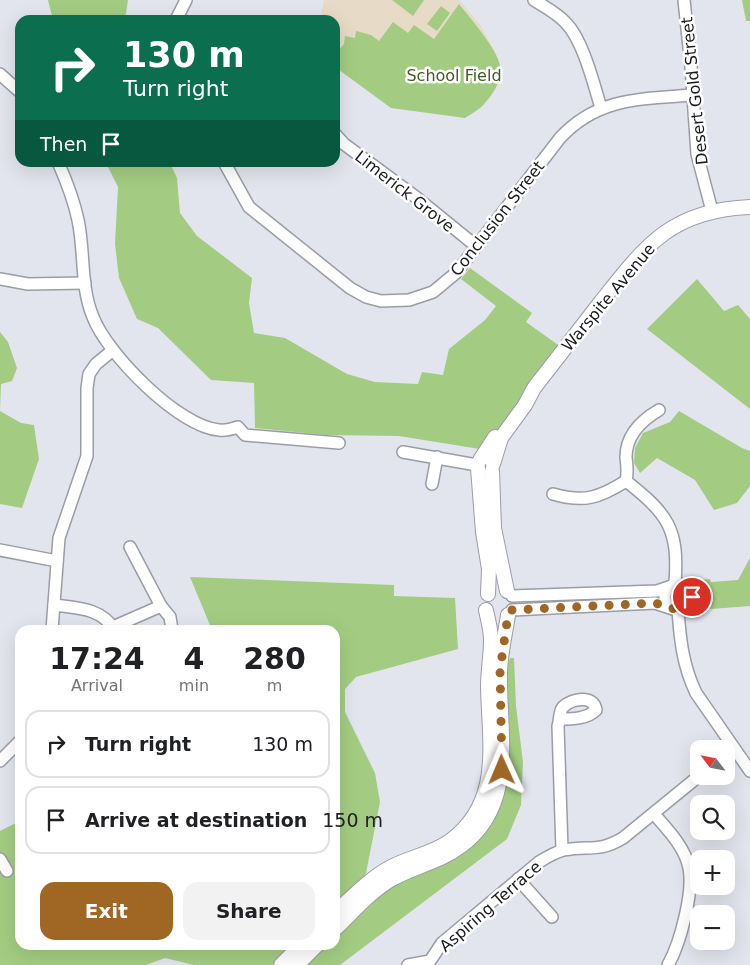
<!DOCTYPE html>
<html lang="en">
<head>
<meta charset="utf-8">
<style>
  body { margin:0; font-family:"DejaVu Sans",sans-serif; background:#f2f2f2; color:#202124; height:100vh; display:flex; flex-direction:column; font-size:19px; white-space:nowrap }
  * { box-sizing:border-box; margin:0 }
  p { font-size:16px; color:#757577 }
  .icon { flex:none; width:28px; height:28px; fill:none; stroke:currentColor; stroke-width:2; stroke-linecap:round; stroke-linejoin:round }
  .map { position:relative; flex:1; overflow:hidden }
  .side { position:absolute; left:15px; top:625px; width:325px; height:325px; display:flex; flex-direction:column; background:#fff; border-radius:15px; box-shadow:0 5px 20px #0002 }
  .side>* { flex:none }
  .top-card { position:absolute; left:15px; top:15px; width:325px; height:152px; border-radius:15px; box-shadow:0 5px 20px #0002; background:#0b6e4f; color:#fff; overflow:hidden }
  .needle { width:32px; rotate:302deg }
  .tools { position:absolute; left:690px; top:740px; display:grid; gap:10px }
  .tools a { display:grid; place-items:center; width:45px; height:45px; border-radius:10px; background:#fff; box-shadow:0 5px 20px #0002; font-size:25px }
  .pin { position:absolute; display:grid; place-items:center; width:42px; height:42px; color:#fff; margin:-21px; border:2px solid #fff; border-radius:50%; box-shadow:0 1px 5px #0007 }
  .me { position:absolute; width:55px; margin:-28px; rotate:359deg; stroke-linejoin:round; filter:drop-shadow(0 0 4px #0008) }
  .turn { display:flex; align-items:center; gap:18px; height:105px; padding:0 25px; font-size:22px }
  .turn .icon { width:65px; height:65px; stroke-width:2.5 }
  .turn b { display:block; font-size:35px; line-height:42px }
  .then { display:flex; align-items:center; height:48px; padding:0 25px; background:#0003; gap:10px; font-size:19px }
  .eta { display:flex; justify-content:space-evenly; align-items:center; height:85px; text-align:center }
  .eta b { font-size:30px; font-weight:700; line-height:35px }
  .primary-button { display:flex; gap:10px; margin-top:auto; padding:10px 25px }
  .primary-button a { flex:1; height:58px; border-radius:15px; background:#9f6624; color:#fff; font-size:20px; font-weight:700; line-height:58px; text-align:center }
  .primary-button a+a { background:#f2f2f2; color:#202124 }
  ul { padding:0; list-style:none }
  li { display:flex; align-items:center; gap:15px; height:68px; margin:0 10px 8px; padding:0 15px; border:2px solid #e0e0e0; border-radius:15px }
  li div { flex:1 }
  li b { display:block; font-size:19px }
  li em { font-style:normal }
  .map>svg:first-child { display:block }
</style>
</head>
<body>
<div class="map">
<svg width="750" height="965" viewBox="0 0 750 965">
  <rect width="100%" height="100%" fill="#e3e5ee"/>
  <polygon fill="#e7dac6" points="324,0 459,0 481,26 496,54 500,66 500,79 497,87 484,105 465,118 335,67 335,20 320,20"/>
  <g fill="#a3cc82">
    <polygon points="48,0 128,0 125,20 53,20"/>
    <polygon points="392,0 424,0 413,16"/>
    <polygon points="742,0 750,0 750,21 746,21"/>
    <path d="M459 4C470 18 498 50 500 66 502 80 493 95 484 104 479 110 471 114 465 118L391 108 335 67V55L344 44 345 36 355 38 356 31 371 35 379 41 393 22 408 33 414 25 434 39Z"/>
    <polygon points="441,6 450,13 437,31 427,24"/>
    <polygon points="106,163 170,163 177,178 180,213 197,236 252,278 249,303 254,333 285,338 347,374 375,382 418,384 422,372 443,375 449,349 485,320 496,306 461,279 470,268 532,313 526,322 561,347 492,451 399,436 326,435 255,428 254,383 211,380 158,328 137,319 119,278 115,244 118,187"/>
    <polygon points="697,279 724,311 738,305 750,319 750,409 647,329"/>
    <polygon points="0,332 8,342 17,368 12,381 1,384 0,411 21,423 34,425 39,459 22,508 0,504"/>
    <polygon points="679,411 742,448 750,451 750,486 737,503 714,510 695,480 657,458 640,473 634,463 635,448 643,433 670,422"/>
    <polygon points="750,558 750,606 698,610 698,580 710,579 711,582 738,580"/>
    <polygon points="190,577 394,585 394,596 455,598 458,649 356,677 345,689 345,712 375,773 380,802 365,878 335,904 335,630 212,630"/>
    <polygon points="510,658 514,658 516,706 523,762 521,805 507,839 340,965 302,965 323,945 335,945 335,934 381,891 467,847 504,677"/>
    <polygon points="20,821 20,945 292,945 275,965 194,965 165,958 146,965 0,965 0,831"/>
  </g>
  <g fill="none" stroke-linecap="round" stroke-linejoin="round">
    <g stroke="#9b9da5" stroke-width="14">
      <g id="minor">
        <path d="M534 0C545 7 557 13 566 23 583 40 594 85 601 108"/>
        <polyline points="684,0 691,67 697,154 712,211"/>
        <polyline points="176,20 186,0"/>
        <polyline points="0,74 20,92"/>
        <polyline points="335,134 344,144 417,198 476,246"/>
        <path d="M58 162C66 180 74 201 78 220 85 252 80 286 93 317 107 354 179 427 219 430 226 431 232 429 238 427L245 435 339 443"/>
        <path d="M224 162 249 207 350 288 366 297 381 301 409 300 433 292 456 273 560 138C598 97 642 99 693 95"/>
        <polyline points="0,279 28,284 85,283"/>
        <path d="M659 410C642 420 626 435 626 457 627 465 628 473 626 481 668 514 679 529 675 583"/>
        <polyline points="403,452 477,465"/>
        <polyline points="432,484 437,457"/>
        <path d="M553 494C584 503 599 498 626 481"/>
        <polyline points="130,547 161,606 170,617 172,630"/>
        <polyline points="0,550 57,561"/>
        <circle cx="678" cy="597" r="13"/>
        <polyline points="512,596 657,591 669,587"/>
        <path d="M54 605C76 608 103 608 114 630"/>
        <polyline points="512,610 655,603 670,608"/>
        <path d="M678 610C680 640 683 666 696 693L750 771"/>
        <polyline points="113,627 161,606"/>
        <polyline points="52,630 59,538 87,456 87,388 89,374 96,364 113,350"/>
        <path d="M560 719C572 719 587 719 596 710 594 694 571 699 563 707 559 711 560 721 558 726L562 850"/>
        <polyline points="0,761 20,741"/>
        <path d="M654 814C667 829 685 847 689 868 694 892 680 944 668 965"/>
        <polyline points="0,859 7,871"/>
        <polyline points="518,879 552,917"/>
        <path d="M408 965 430 961 442 943 539 862C547 857 555 852 564 850 589 845 598 853 623 838L699 776"/>
      </g>
    </g>
    <g stroke="#9b9da5" stroke-width="16">
      <g id="major">
        <polyline points="480,460 495,437"/>
        <path d="M493 464 501 438 525 405 534 388C556 360 578 331 600 303 645 246 671 210 750 207"/>
        <polyline points="478,468 483,532 489,569 488,594"/>
        <polyline points="492,471 494,528 507,591"/>
        <path d="M335 913C352 897 369 879 391 867 410 857 432 854 450 841 503 802 489 743 488 686 488 671 491 656 491 640 491 630 488 620 486 610"/>
        <path d="M335 929C353 912 371 891 392 879 415 866 440 862 461 846 516 806 500 737 500 680 499 658 505 636 508 615"/>
        <polyline points="281,965 301,945"/>
        <polyline points="297,965 317,945"/>
      </g>
    </g>
    <use href="#minor" stroke="#fff" stroke-width="11"/>
    <use href="#major" stroke="#fff" stroke-width="14"/>
  </g>
  <g fill="none" stroke-linecap="round" stroke-linejoin="round">
    <polyline stroke="#9f6624" stroke-width="9" stroke-dasharray="0 16.2" points="502,770 500,670 508,615 512,610 655,603 678,610 688,606 692,597"/>
  </g>
  <g text-anchor="middle" stroke-width="5" stroke-linejoin="round" paint-order="stroke">
    <g font-size="16" fill="#3f5d21" stroke="#fff">
      <text x="454" y="81">School Field</text>
    </g>
    <g font-size="16" fill="#1a1b1e" stroke="#fff">
      <text transform="translate(694 91) rotate(-96)" y="6">Desert Gold Street</text>
      <text transform="translate(405 191) rotate(38)" y="6">Limerick Grove</text>
      <text transform="translate(497 218) rotate(-52)" y="6">Conclusion Street</text>
      <text transform="translate(608 297) rotate(-50)" y="6">Warspite Avenue</text>
      <text transform="translate(490 906) rotate(-41)" y="6">Aspiring Terrace</text>
    </g>
  </g>
</svg>
<div class="tools">
<a><svg class="needle" viewBox="-14 -14 28 28"><path d="M0-13l5 13h-10z" fill="#e53935"/><path d="M0 13l5-13h-10z" fill="#757577"/></svg></a>
<a><svg class="icon" aria-label="search" viewBox="0 0 24 24"><circle cx="10" cy="10" r="6"/><path d="M15 15l6 6"/></svg></a>
<a>+</a>
<a>−</a>
</div>
<div class="pin" style="left:692px;top:597px;background:#d93025"><svg class="icon" aria-label="arrive" viewBox="0 0 24 24"><path d="M6 21V4h12l-3 4 3 4H6"/></svg></div>
<svg class="me" style="left:502px;top:770px" viewBox="-20 -20 40 40"><path d="M0-17L14 15 0 8-14 15z" fill="#9f6624" stroke="#fff" stroke-width="4"/></svg>
<div class="top-card">
<div class="turn"><svg class="icon" aria-label="right" viewBox="0 0 24 24"><path d="M7 20v-9h11M14 6l5 5-5 5"/></svg><div><b>130 m</b>Turn right</div></div>
<div class="then">Then<svg class="icon" aria-label="arrive" viewBox="0 0 24 24"><path d="M6 21V4h12l-3 4 3 4H6"/></svg></div>
</div>
<section class="side">
<div class="eta">
<div><b>17:24</b><p>Arrival</p></div>
<div><b>4</b><p>min</p></div>
<div><b>280</b><p>m</p></div>
</div>
<ul>
<li><svg class="icon" aria-label="right" viewBox="0 0 24 24"><path d="M7 20v-9h11M14 6l5 5-5 5"/></svg><div><b>Turn right</b></div><em>130 m</em></li>
<li><svg class="icon" aria-label="arrive" viewBox="0 0 24 24"><path d="M6 21V4h12l-3 4 3 4H6"/></svg><div><b>Arrive at destination</b></div><em>150 m</em></li>
</ul>
<div class="primary-button"><a>Exit</a><a>Share</a></div>
</section>
</div>
</body>
</html>
